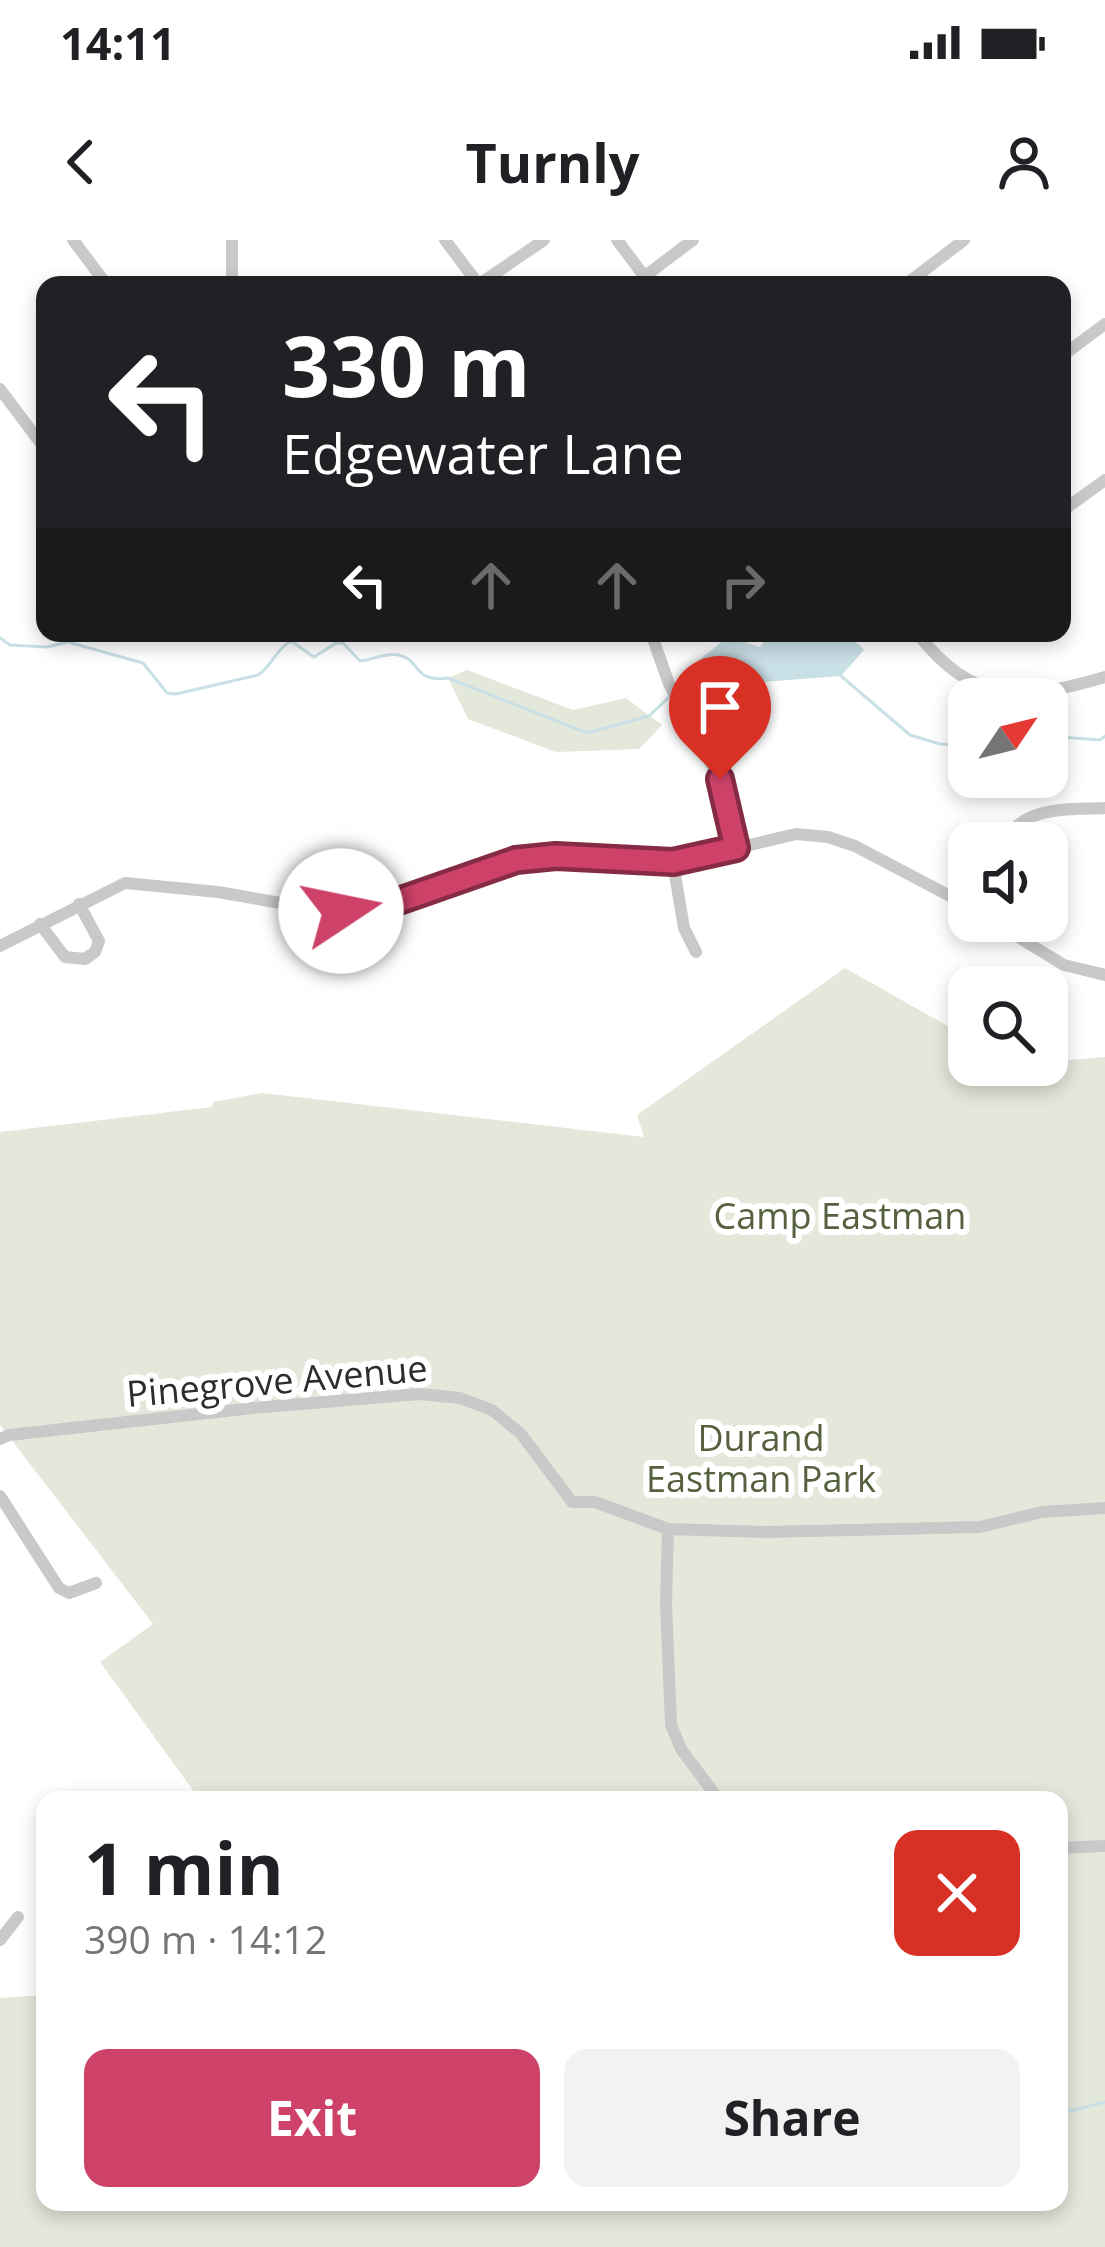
<!DOCTYPE html>
<html lang="en">
<head>
<meta charset="utf-8">
<style>
  body { margin:0; font-family:"Open Sans",sans-serif; background:#f2f2f2; color:#202124; height:100vh; display:flex; flex-direction:column; font-size:45px; white-space:nowrap }
  * { box-sizing:border-box; margin:0 }
  p { font-size:39px; color:#757577 }
  .icon { flex:none; width:66px; height:66px; fill:none; stroke:currentColor; stroke-width:2; stroke-linecap:round; stroke-linejoin:round }
  .map { position:relative; flex:1; overflow:hidden }
  .panel { position:absolute; left:36px; top:1551px; width:1032px; height:420px; display:flex; flex-direction:column; background:#fff; border-radius:24px; box-shadow:0 6px 18px #0003 }
  .panel>* { flex:none }
  .top-card { position:absolute; left:36px; top:36px; width:1035px; height:366px; border-radius:24px; box-shadow:0 6px 18px #0003; background:#202124; color:#fff; overflow:hidden }
  .needle { width:78px; rotate:55deg }
  .fabs { position:absolute; left:948px; top:438px; display:grid; gap:24px }
  .fabs a { display:grid; place-items:center; width:120px; height:120px; border-radius:24px; background:#fff; box-shadow:0 6px 18px #0003; font-size:60px }
  .pin { position:absolute; display:grid; place-items:center; width:102px; height:102px; color:#fff; margin:-123px -51px; border-radius:50% 50% 50% 0; rotate:-45deg; box-shadow:0 0 12px #0007 }
  .pin .icon { rotate:45deg }
  .me { position:absolute; width:132px; margin:-66px; rotate:79deg; stroke-linejoin:round; filter:drop-shadow(0 0 9px #0008) }
  .turn { display:flex; align-items:center; gap:42px; height:252px; padding:0 48px; font-size:54px }
  .turn .icon { width:156px; height:156px; stroke-width:2.5 }
  .turn b { display:block; font-size:84px; line-height:102px }
  .lanes { display:flex; align-items:center; height:114px; padding:0 48px; background:#0003; justify-content:center; gap:60px; direction:ltr }
  .lanes .off { opacity:.35 }
  .round { display:grid; place-items:center; flex:none; width:126px; height:126px; border-radius:24px; background:#f2f2f2 }
  .overview { display:flex; align-items:center; justify-content:space-between; height:204px; padding:0 48px }
  h1 { font-size:72px; font-weight:700; line-height:90px }
  .action { display:flex; gap:24px; margin-top:auto; padding:24px 48px }
  .action a { flex:1; height:138px; border-radius:24px; background:#ce4269; color:#fff; font-size:48px; font-weight:700; line-height:138px; text-align:center }
  .action a+a { background:#f2f2f2; color:#202124 }
  .status { display:flex; justify-content:space-between; align-items:center; height:84px; padding:0 60px; background:#fff; direction:ltr }
  .status svg { height:33px; fill:currentColor }
  header { display:flex; justify-content:space-between; align-items:center; height:156px; padding:0 48px; background:#fff; font-size:54px; font-weight:700 }
  .map>svg:first-child { display:block }
</style>
</head>
<body>
<div class="status"><b>14:11</b><svg viewBox="0 0 49 12"><path d="M0 12V9h3v3zM5 12V6h3v6zM10 12V3h3v9zM15 12V0h3v12zM26 1h20v11H26zM47 4h2v5h-2z"/></svg></div>
<header><svg class="icon" aria-label="back" viewBox="0 0 24 24"><path d="M15 5l-7 7 7 7"/></svg>Turnly<svg class="icon" aria-label="person" viewBox="0 0 24 24"><circle cx="12" cy="8" r="4"/><path d="M4 21q1-7 8-7t8 7"/></svg></header>
<div class="map">
<svg width="1105" height="2007" viewBox="0 0 1105 2007">
  <rect width="100%" height="100%" fill="#fff"/>
  <g fill="#e4e8db">
    <polygon points="467,430 573,470 626,458 662,485 639,509 556,512 468,479 448,438"/>
    <polygon points="845,728 969,798 969,825 1047,825 1047,822 1105,817 1105,2007 0,2007 0,1758 45,1755 45,1962 1059,1962 1059,1560 200,1560 100,1422 153,1384 0,1185 0,892 212,867 213,862 262,853 644,897 637,875"/>
  </g>
  <path fill="#c9e0e6" d="M771 393C798 393 847 387 864 410L841 436 696 447 689 439V428L728 397 760 407Z"/>
  <g fill="none" stroke-linecap="round" stroke-linejoin="round">
    <g stroke="#c9e0e6" stroke-width="3">
      <path d="M0 398 10 405 47 407 68 402 143 423 167 453 176 454 258 435C273 425 275 410 291 401L314 417 336 403H343L360 421C372 420 387 412 399 415 422 421 413 443 448 438L587 493 649 476 668 458"/>
      <polyline points="841,436 910,495 940,504 969,505"/>
      <polyline points="679,448 689,439"/>
      <polyline points="1047,496 1100,500 1105,496"/>
      <polyline points="1059,1874 1105,1862"/>
    </g>
    <g stroke="#c9c9c9" stroke-width="12">
      <polyline points="73,0 107,45"/>
      <polyline points="232,0 232,45"/>
      <polyline points="445,0 479,45"/>
      <polyline points="617,0 651,45"/>
      <polyline points="645,36 693,0"/>
      <polyline points="478,45 544,0"/>
      <polyline points="905,45 964,0"/>
      <polyline points="1062,116 1105,84"/>
      <polyline points="0,149 45,209"/>
      <polyline points="1062,271 1105,240"/>
      <polyline points="651,393 669,444 720,540 736,608"/>
      <path d="M917 393C974 466 1023 461 1105 437"/>
      <path d="M1002 603C1026 565 1065 570 1105 568"/>
      <polyline points="673,623 684,688 696,712"/>
      <polyline points="992,681 1064,725 1105,735"/>
      <polyline points="40,684 65,717 85,719 95,712 99,701 79,664"/>
      <polyline points="0,706 125,643 218,652 321,670 355,671 390,664 516,620 555,616 673,623 796,594 828,597 855,606 969,666"/>
      <polyline points="0,1199 9,1195 253,1168 420,1154 460,1158 492,1170 521,1194 572,1262 595,1262 668,1289 767,1292 980,1287 1042,1272 1105,1268"/>
      <polyline points="0,1256 59,1348 69,1353 96,1343"/>
      <polyline points="668,1289 666,1364 671,1485 681,1509 719,1560"/>
      <polyline points="1059,1608 1105,1606"/>
      <polyline points="0,1700 18,1677"/>
    </g>
  </g>
  <g fill="none" stroke-linecap="round" stroke-linejoin="round">
    <g stroke="#862b44" stroke-width="30">
      <polyline id="route" points="341,671 390,664 516,620 556,616 673,622 736,608 720,539"/>
    </g>
    <use href="#route" stroke="#ce4269" stroke-width="21"/>
  </g>
  <g text-anchor="middle" stroke-width="12" stroke-linejoin="round" paint-order="stroke">
    <g font-size="36" fill="#56613f" stroke="#fff">
      <text x="840" y="989">Camp Eastman</text>
      <text x="761" y="1211">Durand<tspan x="761" dy="41">Eastman Park</tspan></text>
    </g>
    <g font-size="36" fill="#2c2c2c" stroke="#fff">
      <text transform="translate(277 1141) rotate(-5)" y="13">Pinegrove Avenue</text>
    </g>
  </g>
</svg>
<div class="fabs">
<a><svg class="needle" viewBox="-14 -14 28 28"><path d="M0-13l5 13h-10z" fill="#e53935"/><path d="M0 13l5-13h-10z" fill="#757577"/></svg></a>
<a><svg class="icon" aria-label="sound" viewBox="0 0 24 24"><path d="M4 9h4l5-4v14l-5-4H4zM17 9q2 3 0 6"/></svg></a>
<a><svg class="icon" aria-label="search" viewBox="0 0 24 24"><circle cx="10" cy="10" r="6"/><path d="M15 15l6 6"/></svg></a>
</div>
<div class="pin" style="left:720px;top:539px;background:#d93025"><svg class="icon" aria-label="arrive" viewBox="0 0 24 24"><path d="M6 21V4h12l-3 4 3 4H6"/></svg></div>
<svg class="me" style="left:341px;top:671px" viewBox="-20 -20 40 40"><circle r="19" fill="#fff"/><path d="M0-13L10 11 0 6-10 11z" fill="#ce4269"/></svg>
<div class="top-card">
<div class="turn"><svg class="icon" aria-label="left" viewBox="0 0 24 24"><path d="M17 20v-9H6M10 6l-5 5 5 5"/></svg><div><b>330 m</b>Edgewater Lane</div></div>
<div class="lanes"><svg class="icon" aria-label="left" viewBox="0 0 24 24"><path d="M17 20v-9H6M10 6l-5 5 5 5"/></svg><svg class="icon off" aria-label="ahead" viewBox="0 0 24 24"><path d="M12 20V5M6 11l6-6 6 6"/></svg><svg class="icon off" aria-label="ahead" viewBox="0 0 24 24"><path d="M12 20V5M6 11l6-6 6 6"/></svg><svg class="icon off" aria-label="right" viewBox="0 0 24 24"><path d="M7 20v-9h11M14 6l5 5-5 5"/></svg></div>
</div>
<section class="panel">
<div class="overview"><div><h1>1 min</h1><p>390 m · 14:12</p></div><a class="round" style="background:#d93025;color:#fff"><svg class="icon" aria-label="close" viewBox="0 0 24 24"><path d="M6 6l12 12M18 6L6 18"/></svg></a></div>
<div class="action"><a>Exit</a><a>Share</a></div>
</section>
</div>
</body>
</html>
